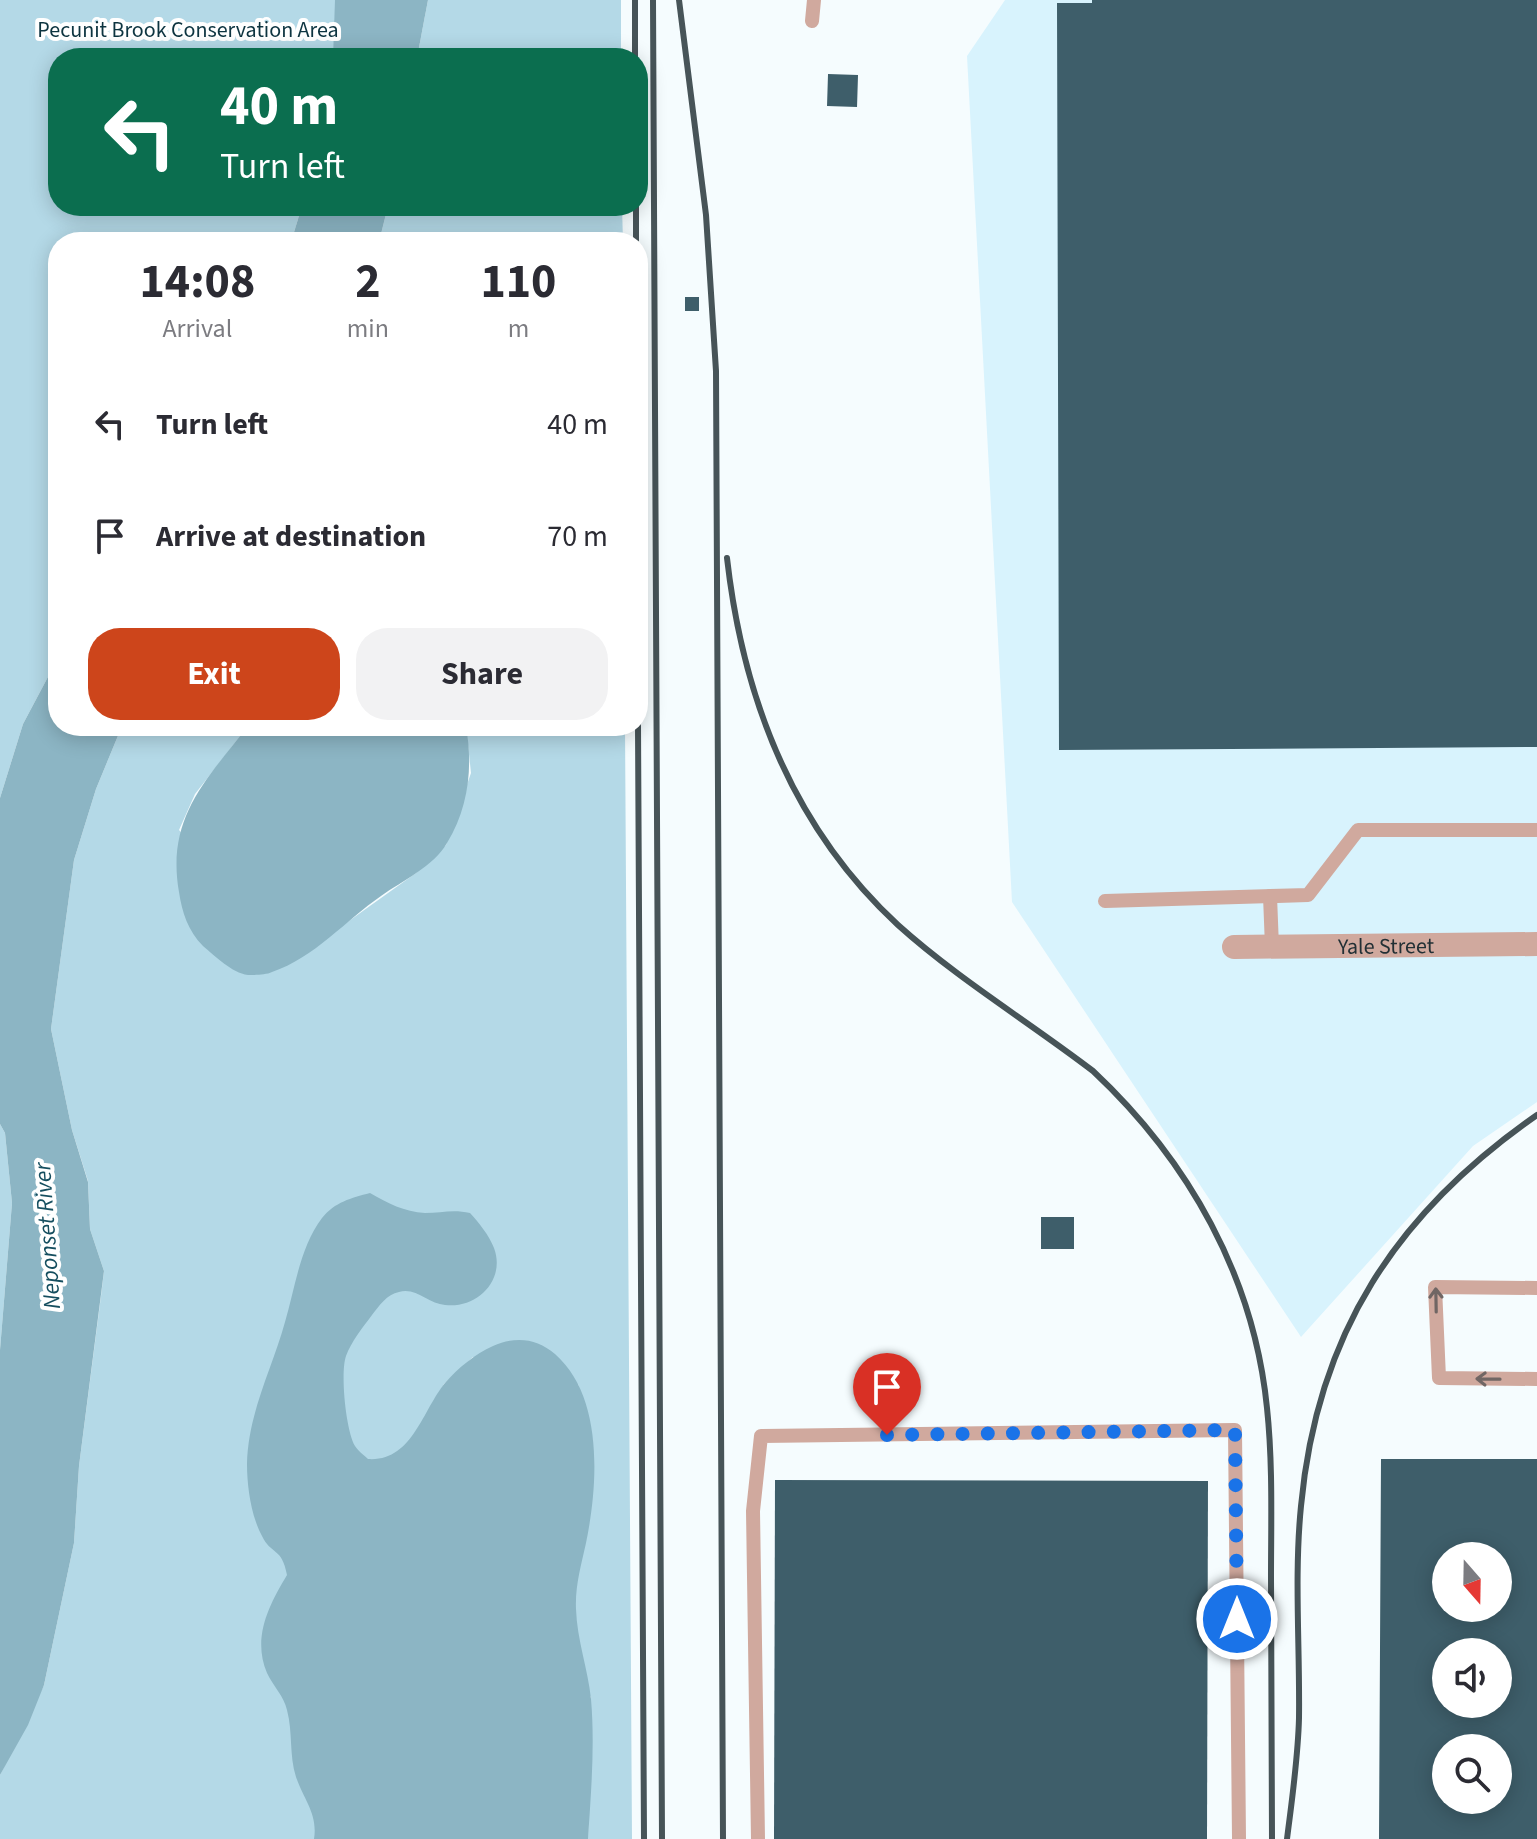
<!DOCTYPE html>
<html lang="en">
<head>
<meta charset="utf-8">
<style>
  body { margin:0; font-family:"Source Sans 3",sans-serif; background:#f2f2f3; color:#2b2b33; height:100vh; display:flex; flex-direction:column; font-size:30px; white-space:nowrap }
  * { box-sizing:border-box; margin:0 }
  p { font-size:26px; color:#7c7c81 }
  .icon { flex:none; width:44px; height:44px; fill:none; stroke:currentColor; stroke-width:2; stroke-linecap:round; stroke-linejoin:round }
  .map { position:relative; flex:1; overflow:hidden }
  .details { position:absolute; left:48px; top:232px; width:600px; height:504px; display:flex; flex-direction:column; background:#fff; border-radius:32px; box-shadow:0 4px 20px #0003 }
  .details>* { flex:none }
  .top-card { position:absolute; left:48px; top:48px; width:600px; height:168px; border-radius:32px; box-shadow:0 4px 20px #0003; background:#0b6e4f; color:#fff; overflow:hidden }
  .needle { width:52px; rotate:160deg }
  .buttons { position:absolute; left:1432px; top:1542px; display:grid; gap:16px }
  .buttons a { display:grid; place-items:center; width:80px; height:80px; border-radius:50%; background:#fff; box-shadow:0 4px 20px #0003; font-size:40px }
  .pin { position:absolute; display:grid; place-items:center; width:68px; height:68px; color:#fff; margin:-82px -34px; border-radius:50% 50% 50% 0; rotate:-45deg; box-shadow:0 0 8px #0007 }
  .pin .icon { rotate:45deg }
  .me { position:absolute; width:88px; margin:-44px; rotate:0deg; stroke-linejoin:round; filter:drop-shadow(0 0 6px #0008) }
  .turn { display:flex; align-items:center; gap:28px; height:168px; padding:0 40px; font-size:36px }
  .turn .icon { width:104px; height:104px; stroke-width:2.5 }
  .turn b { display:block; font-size:56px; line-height:68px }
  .eta { display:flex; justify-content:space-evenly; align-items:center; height:136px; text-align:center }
  .eta b { font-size:48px; font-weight:700; line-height:56px }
  .button { display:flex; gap:16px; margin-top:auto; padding:16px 40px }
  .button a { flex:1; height:92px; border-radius:32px; background:#cd451b; color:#fff; font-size:32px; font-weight:700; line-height:92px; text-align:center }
  .button a+a { background:#f2f2f3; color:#2b2b33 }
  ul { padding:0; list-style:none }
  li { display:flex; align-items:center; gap:24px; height:112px; padding:0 40px }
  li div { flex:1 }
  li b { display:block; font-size:30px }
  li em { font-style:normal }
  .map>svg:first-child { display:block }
</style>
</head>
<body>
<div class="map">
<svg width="1537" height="1839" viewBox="0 0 1537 1839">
  <rect width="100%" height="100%" fill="#f5fcfe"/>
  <polygon fill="#d8f3fd" points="1005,0 1537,0 1537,1102 1473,1146 1301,1337 1012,902 967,56"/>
  <g fill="#b4d9e7" fill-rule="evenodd">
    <polygon points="0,0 375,0 372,58 58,58 58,206 302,206 291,242 58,242 58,658 23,724 0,798"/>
    <polygon points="428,0 621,0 621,58 417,58"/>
    <polygon points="388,206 622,206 623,242 379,242"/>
    <path d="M122 726H248L195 794 179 830 293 961 416 873 446 845 471 773 466 726H625L632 1839H588L591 1696 417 1839H0V1775L44 1685 74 1543 79 1466 101 1296 104 1271 90 1229 88 1181 72 1130 51 1029 74 860 96 789ZM473 1357 578 1384 593 1442 586 1541 427 1413 444 1384Z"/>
    <polygon points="0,1124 5,1133 12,1203 0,1350"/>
  </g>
  <g fill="#8cb5c4">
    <polygon points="335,0 428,0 417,58 333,58"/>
    <polygon points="302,206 388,206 379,242 291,242"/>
    <polygon points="58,658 58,726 122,726 96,789 74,860 51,1029 72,1130 88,1182 90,1229 104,1271 79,1466 74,1543 44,1685 28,1725 0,1775 0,1350 12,1203 5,1133 0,1124 0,798 23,724"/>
    <path d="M248 726H466C473 766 469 807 447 843 434 866 402 881 381 896 346 920 314 958 272 972 266 975 255 975 248 975 232 973 215 956 203 946 188 931 182 912 179 892 166 818 206 780 248 726Z"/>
    <path d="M370 1193C388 1203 404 1212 425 1213 441 1213 453 1209 470 1213 479 1223 489 1235 494 1248 506 1280 477 1309 445 1305 429 1304 416 1287 399 1292 387 1294 379 1306 372 1315 363 1327 351 1342 346 1356 340 1373 346 1431 355 1446 358 1451 364 1455 368 1459 412 1462 422 1411 445 1383 458 1368 475 1354 493 1346 515 1336 537 1338 555 1354 604 1397 598 1485 586 1543 581 1566 575 1586 576 1609 577 1640 588 1669 591 1699 595 1745 591 1793 588 1839H314C318 1814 304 1800 296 1777 289 1755 293 1733 287 1710 284 1696 273 1686 267 1673 252 1638 269 1605 287 1575 282 1547 271 1555 262 1536 251 1516 247 1486 247 1464 248 1413 272 1369 285 1322 295 1288 300 1247 322 1218 335 1202 351 1198 370 1193Z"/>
  </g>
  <g fill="#3e5e6a" fill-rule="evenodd">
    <polygon points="1092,0 1537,0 1537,747 1059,750 1057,3 1092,3"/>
    <polygon points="828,74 858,75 857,107 827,106"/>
    <rect x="685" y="297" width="14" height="14"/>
    <rect x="1041" y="1217" width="33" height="32"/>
    <path d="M1381 1459H1537V1839H1379ZM1446 1556H1498V1608H1446ZM1446 1652H1498V1704H1446ZM1446 1748H1498V1800H1446Z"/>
    <polygon points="775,1480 1208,1481 1207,1839 774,1839"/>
  </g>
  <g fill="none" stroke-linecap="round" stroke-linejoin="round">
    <g stroke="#d0a99e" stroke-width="14">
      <polyline points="812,21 814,0"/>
      <polyline points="1270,896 1272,947"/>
      <polyline points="1105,901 1308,895 1358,830 1537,830"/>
      <polyline points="1537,1288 1435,1287 1439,1378 1537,1379"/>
      <polyline points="758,1839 753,1511 761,1436 1235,1430 1239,1839"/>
    </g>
    <path stroke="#d0a99e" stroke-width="24" id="s1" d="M1234 947 1537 944"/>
    <g stroke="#475458" stroke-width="6">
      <polyline points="635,0 635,58"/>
      <polyline points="653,0 662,1839"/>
      <polyline points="679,0 706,215 716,371 723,1839"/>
      <polyline points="636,206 636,242"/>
      <path d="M727 558C743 699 792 827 898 925 958 979 1029 1022 1093 1071 1189 1161 1254 1277 1267 1408 1273 1465 1271 1522 1271 1578 1272 1665 1272 1752 1272 1839"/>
      <polyline points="638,726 644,1839"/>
      <path d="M1287 1839C1292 1799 1298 1759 1299 1718 1300 1647 1294 1576 1301 1506 1317 1334 1396 1213 1537 1115"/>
    </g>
  </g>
  <defs><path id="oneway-shaft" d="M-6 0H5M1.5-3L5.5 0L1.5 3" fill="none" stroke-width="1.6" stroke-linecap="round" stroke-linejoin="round" transform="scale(2)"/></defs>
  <g stroke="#706664">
    <use href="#oneway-shaft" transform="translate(1436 1300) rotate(-91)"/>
    <use href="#oneway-shaft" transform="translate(1488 1379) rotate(-179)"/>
  </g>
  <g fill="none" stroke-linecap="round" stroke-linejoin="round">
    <polyline stroke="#1a73e8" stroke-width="14" stroke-dasharray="0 25.2" points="887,1435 1235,1430 1237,1619"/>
  </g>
  <g text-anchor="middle" stroke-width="8" stroke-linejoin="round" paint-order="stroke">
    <g font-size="22" fill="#0d3440" stroke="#fff">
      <text x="188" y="37">Pecunit Brook Conservation Area</text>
    </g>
    <g font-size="22" fill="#223035" stroke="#fff">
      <text dy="8" stroke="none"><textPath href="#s1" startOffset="152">Yale Street</textPath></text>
    </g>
    <g font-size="24" font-style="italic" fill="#154e5f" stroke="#fff">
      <text transform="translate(47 1236) rotate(-94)" y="8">Neponset River</text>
    </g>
  </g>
</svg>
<div class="buttons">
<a><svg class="needle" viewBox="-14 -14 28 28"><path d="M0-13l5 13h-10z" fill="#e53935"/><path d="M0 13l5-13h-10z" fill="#7c7c81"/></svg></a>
<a><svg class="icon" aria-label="sound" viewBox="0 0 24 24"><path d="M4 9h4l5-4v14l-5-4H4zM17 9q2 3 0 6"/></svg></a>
<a><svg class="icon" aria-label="search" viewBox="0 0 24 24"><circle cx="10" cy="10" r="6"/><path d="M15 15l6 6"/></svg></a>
</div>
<div class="pin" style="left:887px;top:1435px;background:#d93025"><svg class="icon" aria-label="arrive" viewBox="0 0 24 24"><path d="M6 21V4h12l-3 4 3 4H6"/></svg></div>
<svg class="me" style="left:1237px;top:1619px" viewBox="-20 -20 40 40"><circle r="17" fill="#1a73e8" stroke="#fff" stroke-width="3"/><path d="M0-11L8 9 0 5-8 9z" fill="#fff"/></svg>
<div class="top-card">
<div class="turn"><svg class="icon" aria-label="left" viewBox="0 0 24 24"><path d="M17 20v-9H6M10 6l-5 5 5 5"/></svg><div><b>40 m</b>Turn left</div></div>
</div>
<section class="details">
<div class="eta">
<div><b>14:08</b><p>Arrival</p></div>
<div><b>2</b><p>min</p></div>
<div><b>110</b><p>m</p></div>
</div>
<ul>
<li><svg class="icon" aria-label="left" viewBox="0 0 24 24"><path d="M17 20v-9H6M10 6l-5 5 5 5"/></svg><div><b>Turn left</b></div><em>40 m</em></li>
<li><svg class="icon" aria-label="arrive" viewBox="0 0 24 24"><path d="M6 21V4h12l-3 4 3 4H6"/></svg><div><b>Arrive at destination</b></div><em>70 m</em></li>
</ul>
<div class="button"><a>Exit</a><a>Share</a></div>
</section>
</div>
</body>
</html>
